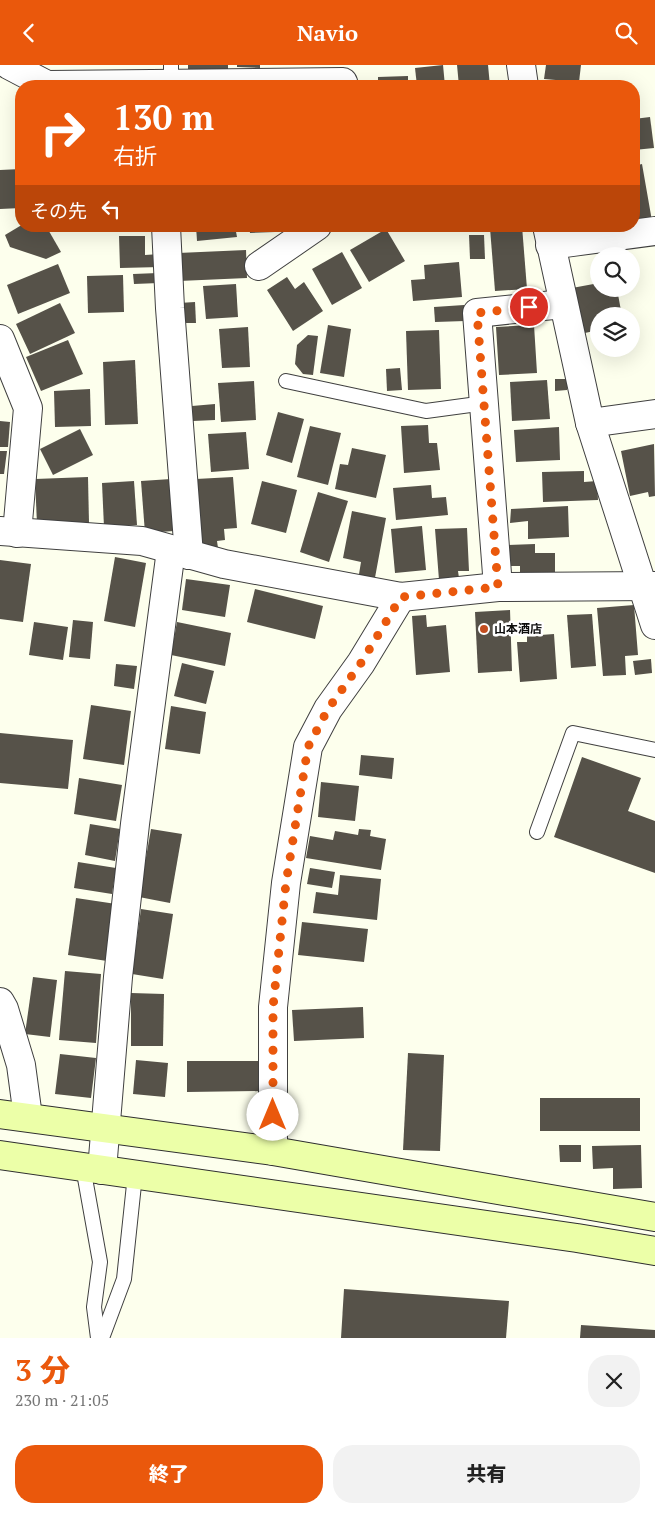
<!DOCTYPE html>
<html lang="ja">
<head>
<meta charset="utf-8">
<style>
  body { margin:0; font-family:"PT Serif","Noto Sans JP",serif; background:#f2f2f2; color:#222; height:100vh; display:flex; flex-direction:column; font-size:19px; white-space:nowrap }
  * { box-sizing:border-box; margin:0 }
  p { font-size:16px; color:#767676 }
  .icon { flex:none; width:28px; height:28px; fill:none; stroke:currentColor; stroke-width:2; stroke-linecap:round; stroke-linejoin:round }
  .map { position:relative; height:1273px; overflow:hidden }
  .sheet { display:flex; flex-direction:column; background:#fff; flex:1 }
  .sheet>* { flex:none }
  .banner { position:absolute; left:15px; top:15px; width:625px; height:152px; border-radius:20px; box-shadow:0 5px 20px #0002; background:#ea580c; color:#fff; overflow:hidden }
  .fabs { position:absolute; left:590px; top:182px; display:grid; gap:10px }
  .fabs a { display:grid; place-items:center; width:50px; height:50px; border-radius:50%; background:#fff; box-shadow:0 5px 20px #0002; font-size:25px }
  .pin { position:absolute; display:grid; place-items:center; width:42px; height:42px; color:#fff; margin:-21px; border:2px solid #fff; border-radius:50%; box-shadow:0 1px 5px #0007 }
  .me { position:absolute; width:55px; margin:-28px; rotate:0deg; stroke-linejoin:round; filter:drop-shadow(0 0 4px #0008) }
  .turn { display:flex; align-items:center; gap:18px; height:105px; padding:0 15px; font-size:22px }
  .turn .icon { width:65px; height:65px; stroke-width:2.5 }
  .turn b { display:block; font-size:35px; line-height:42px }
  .then { display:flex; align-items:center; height:48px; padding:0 15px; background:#0003; gap:10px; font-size:19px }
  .round { display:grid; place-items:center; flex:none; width:52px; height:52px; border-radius:20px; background:#f2f2f2 }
  .head { display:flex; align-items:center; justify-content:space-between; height:85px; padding:0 15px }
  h1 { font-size:30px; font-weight:800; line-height:38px; color:#ea580c }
  .cta { display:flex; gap:10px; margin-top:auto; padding:10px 15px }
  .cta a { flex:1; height:58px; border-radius:20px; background:#ea580c; color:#fff; font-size:20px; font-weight:800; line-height:58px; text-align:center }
  .cta a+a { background:#f2f2f2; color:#222 }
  header { display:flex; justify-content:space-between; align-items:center; height:65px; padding:0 15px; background:#ea580c; color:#fff; font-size:22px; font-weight:800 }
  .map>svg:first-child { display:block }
</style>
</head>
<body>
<header><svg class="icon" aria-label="back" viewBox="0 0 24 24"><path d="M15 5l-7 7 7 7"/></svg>Navio<svg class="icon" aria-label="search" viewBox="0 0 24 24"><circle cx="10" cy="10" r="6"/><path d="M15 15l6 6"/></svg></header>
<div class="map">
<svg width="655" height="1273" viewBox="0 0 655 1273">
  <rect width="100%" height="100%" fill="#fdffed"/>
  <g fill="#565249">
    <rect x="188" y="0" width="40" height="9"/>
    <polygon points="237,0 260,0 260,3 237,2"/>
    <polygon points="443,0 445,21 417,21 415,3"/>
    <polygon points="457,0 488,0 490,21 459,21"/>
    <polygon points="546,0 581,0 579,17 544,14"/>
    <polygon points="408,11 408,21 378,21 378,12"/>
    <polygon points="650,52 654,83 634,85 634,54"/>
    <polygon points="642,99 652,156 638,158 637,152 634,152 634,101"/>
    <polygon points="21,104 21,143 0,144 0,105"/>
    <polygon points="20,161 46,161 61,187 46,194 10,182 5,170"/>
    <polygon points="196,161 235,161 237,172 197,176"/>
    <polygon points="249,161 275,161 275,167 250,168"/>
    <polygon points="522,161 527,224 495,226 490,163"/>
    <polygon points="386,164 405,196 369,217 350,185"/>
    <polygon points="469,170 484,170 485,194 470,194"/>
    <polygon points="119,171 145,171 145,190 160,189 161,202 120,203"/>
    <polygon points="246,185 247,213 179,216 178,188"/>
    <polygon points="342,187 362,223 332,240 312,204"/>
    <polygon points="623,187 624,191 604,191 604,190"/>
    <polygon points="459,197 462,232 413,236 411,215 425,214 424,200"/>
    <polygon points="58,199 70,228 18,249 7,220"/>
    <polygon points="158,208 159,218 134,219 133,209"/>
    <polygon points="123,210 124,247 88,248 87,211"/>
    <polygon points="287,212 295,224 304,217 323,246 293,266 267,225"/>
    <polygon points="599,218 599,224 617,224 622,251 599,251 599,265 580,269 572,223"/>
    <polygon points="236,219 238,252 206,254 203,221"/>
    <polygon points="195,237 196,258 180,258 179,238"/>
    <polygon points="60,238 75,268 30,289 16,259"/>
    <polygon points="464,240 465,256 435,257 434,242"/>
    <polygon points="328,260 351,264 344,312 320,308"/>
    <polygon points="534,260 537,308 499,310 496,262"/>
    <polygon points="248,262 250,302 222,303 219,264"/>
    <polygon points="439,265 441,324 408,325 406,266"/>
    <polygon points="308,270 318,271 313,310 303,309 295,299 297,280"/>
    <polygon points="68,275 83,309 41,326 26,292"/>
    <polygon points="135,295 138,359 105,360 103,297"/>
    <polygon points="400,303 402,325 387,326 386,304"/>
    <polygon points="555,314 567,314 567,325 555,326"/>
    <polygon points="547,315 550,354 512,356 510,317"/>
    <polygon points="254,316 256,355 221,357 218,318"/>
    <polygon points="90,324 91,361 55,362 54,326"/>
    <polygon points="215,339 215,355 193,356 192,341"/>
    <polygon points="278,347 304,354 292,398 266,390"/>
    <polygon points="0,356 10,357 8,382 0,382"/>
    <polygon points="428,360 429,378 437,378 440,405 404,408 401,361"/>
    <polygon points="310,361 341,368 328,420 297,412"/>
    <polygon points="559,362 560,395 516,397 514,365"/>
    <polygon points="80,364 93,390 53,410 40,384"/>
    <polygon points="246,367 249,404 211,407 208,369"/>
    <polygon points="654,379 655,431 649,432 648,427 630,431 621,386"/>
    <polygon points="352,383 386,390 376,433 335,424 340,399 348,400"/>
    <polygon points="0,386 7,386 4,409 0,409"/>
    <polygon points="584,406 584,417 597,416 598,435 543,437 542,407"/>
    <polygon points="88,412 89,458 37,459 35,414"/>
    <polygon points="233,412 237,463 224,464 225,475 217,476 218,483 201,484 196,414"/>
    <polygon points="171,414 174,466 145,468 141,416"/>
    <polygon points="134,416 137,460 104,462 102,418"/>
    <polygon points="262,416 297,425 286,468 251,459"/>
    <polygon points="431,420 432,433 446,432 448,450 396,455 393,423"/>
    <polygon points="318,427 348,436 329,497 300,487"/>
    <polygon points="568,441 569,472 528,474 528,456 510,458 511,444"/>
    <polygon points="352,446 386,453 374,518 358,515 361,497 343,493"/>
    <polygon points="422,461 426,505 395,508 391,464"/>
    <polygon points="467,463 469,506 458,506 459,513 439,515 435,464"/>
    <polygon points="535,479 535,488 555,488 555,510 520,511 520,501 507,501 507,480"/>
    <polygon points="115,492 146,498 135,562 104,556"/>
    <polygon points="0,495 31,499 23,557 0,554"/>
    <polygon points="186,514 230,520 225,552 182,545"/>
    <polygon points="255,524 323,541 315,574 247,557"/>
    <polygon points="634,540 638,590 625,591 626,610 603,611 597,543"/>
    <polygon points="510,545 512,606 478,608 475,547"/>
    <polygon points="592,549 596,601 571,603 567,550"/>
    <polygon points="426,550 427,562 446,560 450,607 416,610 412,551"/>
    <polygon points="73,555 93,557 90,594 69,592"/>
    <polygon points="34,557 68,562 63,595 29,590"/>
    <polygon points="177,557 231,568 225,601 171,590"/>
    <polygon points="554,569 557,614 520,617 517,577 527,577 527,571"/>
    <polygon points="651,594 652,608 635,610 633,596"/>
    <polygon points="182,598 214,606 206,639 174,631"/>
    <polygon points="116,599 137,601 134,624 114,621"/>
    <polygon points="91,640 131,646 124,700 83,694"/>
    <polygon points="171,641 206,647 200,689 165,684"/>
    <polygon points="0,668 73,675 68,724 0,718"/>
    <polygon points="361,690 394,693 392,714 359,710"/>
    <polygon points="582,692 641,713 628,746 655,756 655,808 554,772"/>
    <polygon points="79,713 122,720 116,756 74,749"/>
    <polygon points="321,717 359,721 355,756 318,752"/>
    <polygon points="90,759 120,764 115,796 85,790"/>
    <polygon points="151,764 182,769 170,838 139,832"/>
    <polygon points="359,764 371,765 370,771 386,774 381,805 306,793 310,771 333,775 335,766 358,770"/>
    <polygon points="78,797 116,803 112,829 74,823"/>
    <polygon points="310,803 335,807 332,823 307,819"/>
    <polygon points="340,810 381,814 377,855 313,848 316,827 338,830"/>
    <polygon points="76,833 116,839 107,896 68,890"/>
    <polygon points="141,844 173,849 163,914 132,909"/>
    <polygon points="302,857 368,864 364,897 298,890"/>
    <polygon points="65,906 101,909 96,978 59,975"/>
    <polygon points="33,912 57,915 50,972 25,969"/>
    <polygon points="131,928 164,929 163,981 131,981"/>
    <polygon points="363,942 364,973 294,976 292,945"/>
    <polygon points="408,988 444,990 440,1086 403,1085"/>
    <polygon points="60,989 96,993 91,1033 55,1029"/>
    <polygon points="136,995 168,998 165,1032 133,1029"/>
    <polygon points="187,996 264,996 264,1026 187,1027"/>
    <rect x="540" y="1033" width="100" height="33"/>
    <polygon points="559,1080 581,1080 581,1097 560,1097"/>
    <polygon points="641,1080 642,1123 613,1124 613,1103 593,1104 592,1081"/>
    <polygon points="344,1224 509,1236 506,1273 341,1273"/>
    <polygon points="581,1260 655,1265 655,1273 580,1273"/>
  </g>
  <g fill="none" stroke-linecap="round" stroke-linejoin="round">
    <g stroke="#404040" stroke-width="16">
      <g id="lane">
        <polyline points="171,19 171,0"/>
        <polyline points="286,316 426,346 485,338"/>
        <polyline points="537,767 573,668 655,685"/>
        <polyline points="83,1102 100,1197 94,1242 98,1273"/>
        <polyline points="102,1273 124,1214 135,1110"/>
      </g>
    </g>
    <g stroke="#404040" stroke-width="30">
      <g id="street">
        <polyline points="9,0 47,20 343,17 344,21"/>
        <polyline points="521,0 524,21"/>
        <polyline points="166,161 170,243 189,490"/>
        <polyline points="547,161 590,358 655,560"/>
        <polyline points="550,180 655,166"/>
        <polyline points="259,201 317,161"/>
        <polyline points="0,274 28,343 17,468"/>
        <polyline points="590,358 655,349"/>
        <polyline points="0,466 142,476 224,499 401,532 498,522 655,521"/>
        <polyline points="498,522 477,248 563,239"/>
        <polyline points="0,937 4,944 21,1000 28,1052"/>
        <polyline points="273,1086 273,942 286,818 308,682 328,644 361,598 401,532"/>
        <polyline points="102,1105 118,912 135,759 171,485"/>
      </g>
    </g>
    <g stroke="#2f2f2f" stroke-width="30">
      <g id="secondary">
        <polyline points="0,1049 273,1086 655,1152"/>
        <polyline points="0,1090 577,1173 655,1186"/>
      </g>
    </g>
    <use href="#lane" stroke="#fff" stroke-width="14"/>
    <use href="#street" stroke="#fff" stroke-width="28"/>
    <use href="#secondary" stroke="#ecffa8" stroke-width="28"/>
  </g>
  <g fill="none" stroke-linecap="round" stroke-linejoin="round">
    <polyline stroke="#ea580c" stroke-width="9" stroke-dasharray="0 16.2" points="273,1050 273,942 286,818 308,682 328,644 361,598 401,532 498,522 477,248 529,242"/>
  </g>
  <circle fill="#c34d1f" stroke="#fff" stroke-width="2" cx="484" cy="564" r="5"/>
  <g text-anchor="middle" stroke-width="5" stroke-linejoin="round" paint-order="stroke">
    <g font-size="12" font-weight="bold" fill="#0d0d0d" stroke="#fff" text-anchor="start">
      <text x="494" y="568">山本酒店</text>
    </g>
  </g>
</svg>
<div class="fabs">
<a><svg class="icon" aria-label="search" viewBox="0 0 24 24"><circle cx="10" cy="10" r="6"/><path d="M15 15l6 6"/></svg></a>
<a><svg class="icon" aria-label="layers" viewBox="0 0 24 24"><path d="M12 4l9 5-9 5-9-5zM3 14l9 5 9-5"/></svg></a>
</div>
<div class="pin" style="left:529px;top:242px;background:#d93025"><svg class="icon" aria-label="arrive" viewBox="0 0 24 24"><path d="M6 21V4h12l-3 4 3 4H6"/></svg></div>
<svg class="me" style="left:273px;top:1050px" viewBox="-20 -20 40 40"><circle r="19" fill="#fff"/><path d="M0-13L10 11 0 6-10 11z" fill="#ea580c"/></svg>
<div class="banner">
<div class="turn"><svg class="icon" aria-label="right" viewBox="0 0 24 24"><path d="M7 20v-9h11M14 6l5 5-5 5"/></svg><div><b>130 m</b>右折</div></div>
<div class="then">その先<svg class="icon" aria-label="left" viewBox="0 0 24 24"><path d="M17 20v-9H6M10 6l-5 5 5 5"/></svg></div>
</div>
</div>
<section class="sheet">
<div class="head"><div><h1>3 分</h1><p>230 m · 21:05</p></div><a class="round"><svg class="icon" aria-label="close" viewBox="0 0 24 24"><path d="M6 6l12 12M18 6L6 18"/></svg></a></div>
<div class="cta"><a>終了</a><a>共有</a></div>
</section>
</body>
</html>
